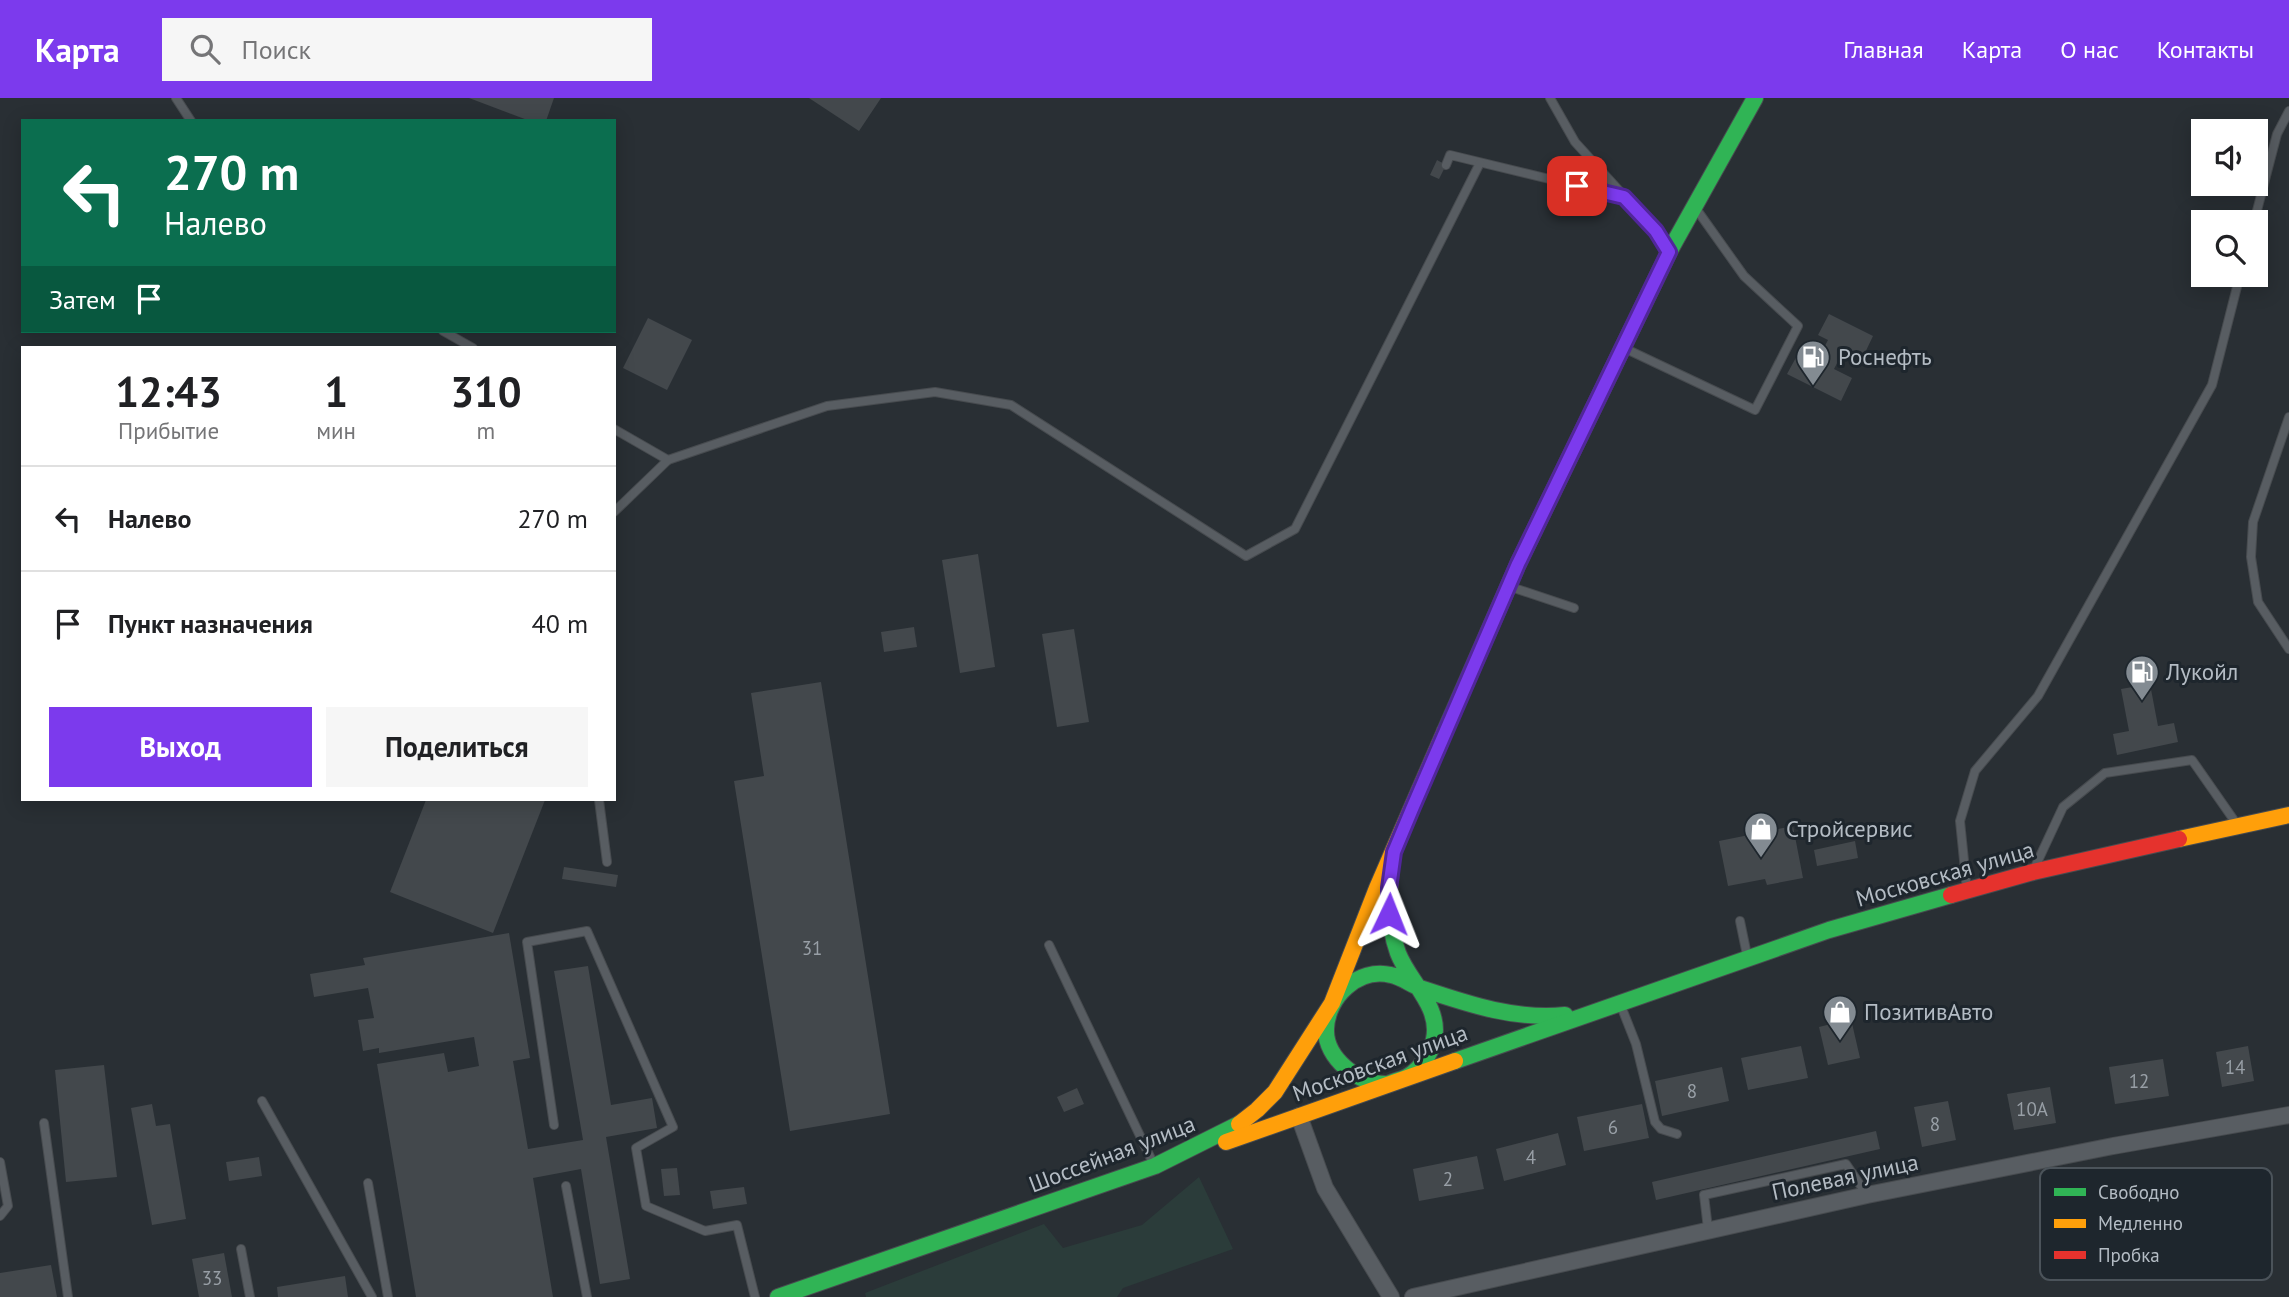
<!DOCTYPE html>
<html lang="ru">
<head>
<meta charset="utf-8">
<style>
  body { margin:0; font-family:"PT Sans",sans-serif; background:#f6f6f6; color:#202124; height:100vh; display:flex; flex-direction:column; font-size:26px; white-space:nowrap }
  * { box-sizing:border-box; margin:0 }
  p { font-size:23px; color:#757577 }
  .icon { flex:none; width:38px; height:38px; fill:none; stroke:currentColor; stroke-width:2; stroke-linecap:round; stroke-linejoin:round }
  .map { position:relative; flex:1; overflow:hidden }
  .drawer { position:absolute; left:21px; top:248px; width:595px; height:455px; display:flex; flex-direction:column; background:#fff; border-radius:0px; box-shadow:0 4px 18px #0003 }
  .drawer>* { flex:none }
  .top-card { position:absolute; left:21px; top:21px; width:595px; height:214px; border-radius:0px; box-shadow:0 4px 18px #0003; background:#0b6e4f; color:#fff; overflow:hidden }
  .tools { position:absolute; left:2191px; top:21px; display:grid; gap:14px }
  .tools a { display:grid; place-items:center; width:77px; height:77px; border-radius:0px; background:#fff; box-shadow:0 4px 18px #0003; font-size:35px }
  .pin { position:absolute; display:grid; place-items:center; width:60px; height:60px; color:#fff; margin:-30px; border-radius:14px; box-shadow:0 4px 10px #0006 }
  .me { position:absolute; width:77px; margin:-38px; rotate:2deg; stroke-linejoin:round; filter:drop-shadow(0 0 5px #0008) }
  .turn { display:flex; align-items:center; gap:24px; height:147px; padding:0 28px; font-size:32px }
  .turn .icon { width:91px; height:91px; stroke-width:2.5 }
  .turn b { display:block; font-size:49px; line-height:60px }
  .then { display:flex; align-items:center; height:66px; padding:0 28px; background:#0003; gap:14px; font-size:26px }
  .eta { display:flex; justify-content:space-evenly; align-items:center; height:119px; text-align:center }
  .eta b { font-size:42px; font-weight:600; line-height:49px }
  .button { display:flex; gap:14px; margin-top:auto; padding:14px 28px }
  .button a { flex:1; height:80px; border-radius:0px; background:#7c3aed; color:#fff; font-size:28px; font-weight:600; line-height:80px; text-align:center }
  .button a+a { background:#f6f6f6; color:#202124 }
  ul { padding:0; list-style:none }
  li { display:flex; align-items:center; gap:21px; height:105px; padding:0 28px; border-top:2px solid #e0e0e0 }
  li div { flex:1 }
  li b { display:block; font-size:26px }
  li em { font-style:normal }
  header { display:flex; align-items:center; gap:42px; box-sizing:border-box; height:98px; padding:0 35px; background:#7c3aed; color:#fff }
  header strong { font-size:33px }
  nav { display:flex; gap:38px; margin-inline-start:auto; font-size:24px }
  .search { width:490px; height:63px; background:#f6f6f6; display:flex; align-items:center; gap:18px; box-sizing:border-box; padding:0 24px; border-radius:0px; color:#757577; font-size:26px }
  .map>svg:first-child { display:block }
</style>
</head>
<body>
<header>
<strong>Карта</strong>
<div class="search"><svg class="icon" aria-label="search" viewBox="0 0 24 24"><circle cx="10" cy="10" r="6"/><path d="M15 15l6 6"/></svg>Поиск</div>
<nav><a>Главная</a><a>Карта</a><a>О нас</a><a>Контакты</a></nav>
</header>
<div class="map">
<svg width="2289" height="1199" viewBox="0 0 2289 1199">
  <rect width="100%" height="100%" fill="#292f34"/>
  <polygon fill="#2b3c3a" points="1199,1079 1233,1151 1123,1190 1117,1199 866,1199 865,1195 1044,1126 1063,1150 1142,1127"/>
  <g fill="#43484c">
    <polygon points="469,0 554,0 546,23 530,23"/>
    <polygon points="809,0 881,0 859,33"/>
    <polygon points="1437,62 1446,67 1439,81 1430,77"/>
    <polygon points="1829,216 1873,238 1863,259 1845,250 1834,271 1852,280 1841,303 1787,276 1799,254 1817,263 1828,242 1818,237"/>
    <polygon points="648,220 692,242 667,292 623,270"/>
    <polygon points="978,456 995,569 960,575 942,462"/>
    <polygon points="914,529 917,549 884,554 881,534"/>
    <polygon points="1074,531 1089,624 1057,629 1042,536"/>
    <polygon points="821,584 890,1016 790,1033 734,683 764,678 751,595"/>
    <polygon points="2150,586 2158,628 2174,625 2178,644 2117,657 2113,636 2129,633 2121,591"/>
    <polygon points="426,702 545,702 493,835 390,794"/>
    <polygon points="1793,728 1803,780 1767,787 1765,781 1728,788 1719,743"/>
    <polygon points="1855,743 1858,760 1817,768 1814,752"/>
    <polygon points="564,769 618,777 616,789 562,781"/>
    <polygon points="509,835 530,960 513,963 528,1051 583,1042 554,873 588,868 611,1007 652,1000 657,1030 606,1039 630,1181 600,1186 581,1071 533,1080 553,1199 416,1199 377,966 444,955 448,974 479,968 474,939 379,955 379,950 363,953 358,922 374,920 368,890 314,899 310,876 365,867 363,860"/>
    <polygon points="1851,921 1860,960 1828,967 1819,929"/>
    <polygon points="1801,948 1808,980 1748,992 1741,960"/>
    <polygon points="2248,948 2254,983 2222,989 2216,954"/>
    <polygon points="2163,961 2169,998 2115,1006 2109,969"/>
    <polygon points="104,967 117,1079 66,1084 55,972"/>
    <polygon points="1722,969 1729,1003 1662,1018 1655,983"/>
    <polygon points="2050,989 2056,1025 2014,1032 2007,996"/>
    <polygon points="1077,990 1084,1006 1064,1014 1057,999"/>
    <polygon points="1948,1003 1956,1042 1922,1049 1914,1009"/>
    <polygon points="152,1006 156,1028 170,1026 186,1121 152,1127 131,1010"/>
    <polygon points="1642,1006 1649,1040 1584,1053 1577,1019"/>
    <polygon points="1876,1033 1880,1051 1656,1102 1652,1084"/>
    <polygon points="1558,1035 1566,1067 1504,1083 1496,1051"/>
    <polygon points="1477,1058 1484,1091 1419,1103 1413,1071"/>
    <polygon points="259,1059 262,1078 229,1083 226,1064"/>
    <polygon points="677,1070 680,1097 664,1098 661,1071"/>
    <polygon points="744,1089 747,1106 713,1111 710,1093"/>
    <polygon points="224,1155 232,1199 199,1199 192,1161"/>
    <polygon points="51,1167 57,1199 0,1199 0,1175"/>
    <polygon points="345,1178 348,1199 278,1199 277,1189"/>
  </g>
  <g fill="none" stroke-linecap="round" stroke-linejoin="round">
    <g stroke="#474b4f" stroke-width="10">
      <g id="lane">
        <polyline points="176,0 191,23"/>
        <polyline points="1550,0 1575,44 1656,133 1667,152"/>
        <polyline points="1446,67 1450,57 1624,99"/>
        <polyline points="2254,124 2277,36 2289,13"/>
        <polyline points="443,233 473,250"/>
        <polyline points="1624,250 1755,312 1798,228 1744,178 1697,112"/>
        <polyline points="2289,319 2253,424 2251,459 2258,504 2289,551"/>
        <polyline points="614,331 668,362 827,308 935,294 1011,307 1246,458 1295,431 1480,65"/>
        <polyline points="614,414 668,362"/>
        <polyline points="1511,489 1574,510"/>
        <polyline points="599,702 607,764"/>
        <polyline points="2035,769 2063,709 2105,675 2192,662 2236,725"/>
        <polyline points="1967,792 1960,723 1975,673 2038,598 2212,287 2240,177"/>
        <polyline points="1740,823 1747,857"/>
        <polyline points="1049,847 1153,1065"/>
        <polyline points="1621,908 1636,946 1655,1024 1661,1031 1677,1036"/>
        <polyline points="262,1003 372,1199"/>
        <polyline points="44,1025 68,1199"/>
        <polyline points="554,1027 527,844 587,833 673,1029 636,1050 646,1108 705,1133 737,1127 755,1199"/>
        <polyline points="0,1064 8,1108 0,1118"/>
        <polyline points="368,1085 388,1199"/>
        <polyline points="566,1088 587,1199"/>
        <polyline points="1708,1131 1704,1097 1846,1066 1867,1097"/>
        <polyline points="241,1151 250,1199"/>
      </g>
    </g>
    <g stroke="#474b4f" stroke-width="18">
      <g id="street">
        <polyline points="1299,1018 1325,1090 1391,1199"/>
        <polyline points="1413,1199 1867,1097 2113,1048 2289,1017"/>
      </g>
    </g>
    <g stroke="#474b4f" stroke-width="18">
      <g id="fast">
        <polyline points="1445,633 1518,466 1669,154 1755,0"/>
        <path d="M1391 771C1388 799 1388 828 1398 855 1409 884 1441 908 1434 941 1431 957 1417 976 1402 981 1397 982 1391 985 1387 986 1359 987 1325 960 1326 931 1327 899 1358 869 1391 877 1401 879 1410 886 1420 890 1468 906 1514 922 1565 917"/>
        <polyline points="1455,963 1829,832 1951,797"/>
        <polyline points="778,1199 1155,1068 1239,1026"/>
      </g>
    </g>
    <g stroke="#474b4f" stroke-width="18">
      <g id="slow">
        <polyline points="2179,741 2289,717"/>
        <polyline points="1239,1026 1257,1012 1275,994 1332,905 1377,790 1445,633"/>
        <polyline points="1226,1044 1455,963"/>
      </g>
    </g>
    <g stroke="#474b4f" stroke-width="18">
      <polyline id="jam" points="1951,797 2033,774 2179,741"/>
    </g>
    <use href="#lane" stroke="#585d62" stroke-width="8"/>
    <use href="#street" stroke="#585d62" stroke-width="16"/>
    <use href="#fast" stroke="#30b455" stroke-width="16"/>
    <use href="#slow" stroke="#ff9f0a" stroke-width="16"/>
    <use href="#jam" stroke="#e5322d" stroke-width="16"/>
  </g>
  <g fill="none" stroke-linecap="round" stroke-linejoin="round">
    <g stroke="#51269a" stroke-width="18">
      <polyline id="route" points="1389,816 1389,790 1394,754 1412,711 1518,466 1669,154 1656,133 1624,99 1577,88"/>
    </g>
    <use href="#route" stroke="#7c3aed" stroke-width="12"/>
  </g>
  <defs>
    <g id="fuel-pin" transform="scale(1.75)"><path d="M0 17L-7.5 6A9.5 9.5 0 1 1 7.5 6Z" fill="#838b92" stroke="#1e262d"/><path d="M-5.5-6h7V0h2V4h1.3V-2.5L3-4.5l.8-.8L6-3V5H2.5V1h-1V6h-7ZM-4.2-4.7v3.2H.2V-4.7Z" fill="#fff"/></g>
    <g id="shop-pin" transform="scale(1.75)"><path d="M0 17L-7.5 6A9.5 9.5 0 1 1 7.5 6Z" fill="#838b92" stroke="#1e262d"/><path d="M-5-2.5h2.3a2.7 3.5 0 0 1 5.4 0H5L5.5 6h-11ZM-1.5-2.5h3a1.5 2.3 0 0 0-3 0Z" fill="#fff"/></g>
  </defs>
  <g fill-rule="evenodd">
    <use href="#fuel-pin" x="1813" y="259"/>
    <use href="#fuel-pin" x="2142" y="574"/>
    <use href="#shop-pin" x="1761" y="731"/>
    <use href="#shop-pin" x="1840" y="914"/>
  </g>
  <g text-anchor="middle" stroke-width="6" stroke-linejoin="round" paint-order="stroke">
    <g font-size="19" fill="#989fa6">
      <text x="812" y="857">31</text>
      <text x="2235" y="976">14</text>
      <text x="2139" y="990">12</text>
      <text x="1692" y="1000">8</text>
      <text x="2032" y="1018">10А</text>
      <text x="1935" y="1033">8</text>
      <text x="1613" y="1036">6</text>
      <text x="1531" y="1066">4</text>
      <text x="1448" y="1088">2</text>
      <text x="212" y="1187">33</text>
    </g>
    <g font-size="23" fill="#b4bcc4" stroke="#1e262d" text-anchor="start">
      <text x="1838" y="267">Роснефть</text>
      <text x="2166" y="582">Лукойл</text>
      <text x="1786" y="739">Стройсервис</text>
      <text x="1864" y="922">ПозитивАвто</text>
    </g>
    <g font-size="23" fill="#b4bcc4" stroke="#1e262d">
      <text transform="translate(1945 776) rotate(-16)" y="8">Московская улица</text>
      <text transform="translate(1380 965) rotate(-20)" y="8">Московская улица</text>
      <text transform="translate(1112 1056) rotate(-21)" y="8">Шоссейная улица</text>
      <text transform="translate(1845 1079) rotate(-12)" y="8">Полевая улица</text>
    </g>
  </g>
  <rect x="2040" y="1070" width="232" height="112" rx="10" fill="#1e262d" stroke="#4b535a" stroke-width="2"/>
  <rect x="2054" y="1090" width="32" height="8" fill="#30b455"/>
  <rect x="2054" y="1121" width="32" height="9" fill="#ff9f0a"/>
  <rect x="2054" y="1153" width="32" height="8" fill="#e5322d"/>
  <g font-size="19" fill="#b4bcc4">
    <text x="2098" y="1101">Свободно</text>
    <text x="2098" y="1132">Медленно</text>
    <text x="2098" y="1164">Пробка</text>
  </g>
</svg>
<div class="tools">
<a><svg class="icon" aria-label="sound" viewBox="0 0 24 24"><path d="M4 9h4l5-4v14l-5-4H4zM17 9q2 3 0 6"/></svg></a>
<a><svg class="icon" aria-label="search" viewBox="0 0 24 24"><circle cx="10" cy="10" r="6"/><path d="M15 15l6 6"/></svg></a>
</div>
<div class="pin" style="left:1577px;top:88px;background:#d93025"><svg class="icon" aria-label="arrive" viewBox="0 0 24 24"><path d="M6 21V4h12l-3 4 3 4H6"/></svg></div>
<svg class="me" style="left:1389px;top:816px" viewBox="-20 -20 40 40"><path d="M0-17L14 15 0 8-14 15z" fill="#7c3aed" stroke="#fff" stroke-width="4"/></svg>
<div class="top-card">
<div class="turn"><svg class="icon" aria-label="left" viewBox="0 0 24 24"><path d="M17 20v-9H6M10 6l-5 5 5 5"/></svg><div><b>270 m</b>Налево</div></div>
<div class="then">Затем<svg class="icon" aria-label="arrive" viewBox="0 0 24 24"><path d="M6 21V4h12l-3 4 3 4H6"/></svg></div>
</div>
<section class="drawer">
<div class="eta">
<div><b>12:43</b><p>Прибытие</p></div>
<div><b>1</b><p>мин</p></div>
<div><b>310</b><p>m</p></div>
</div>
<ul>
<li><svg class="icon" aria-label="left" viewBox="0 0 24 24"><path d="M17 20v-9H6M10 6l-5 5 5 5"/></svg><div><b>Налево</b></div><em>270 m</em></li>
<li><svg class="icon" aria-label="arrive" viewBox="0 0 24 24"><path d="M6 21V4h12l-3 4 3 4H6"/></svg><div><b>Пункт назначения</b></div><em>40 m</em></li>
</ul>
<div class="button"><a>Выход</a><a>Поделиться</a></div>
</section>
</div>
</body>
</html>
